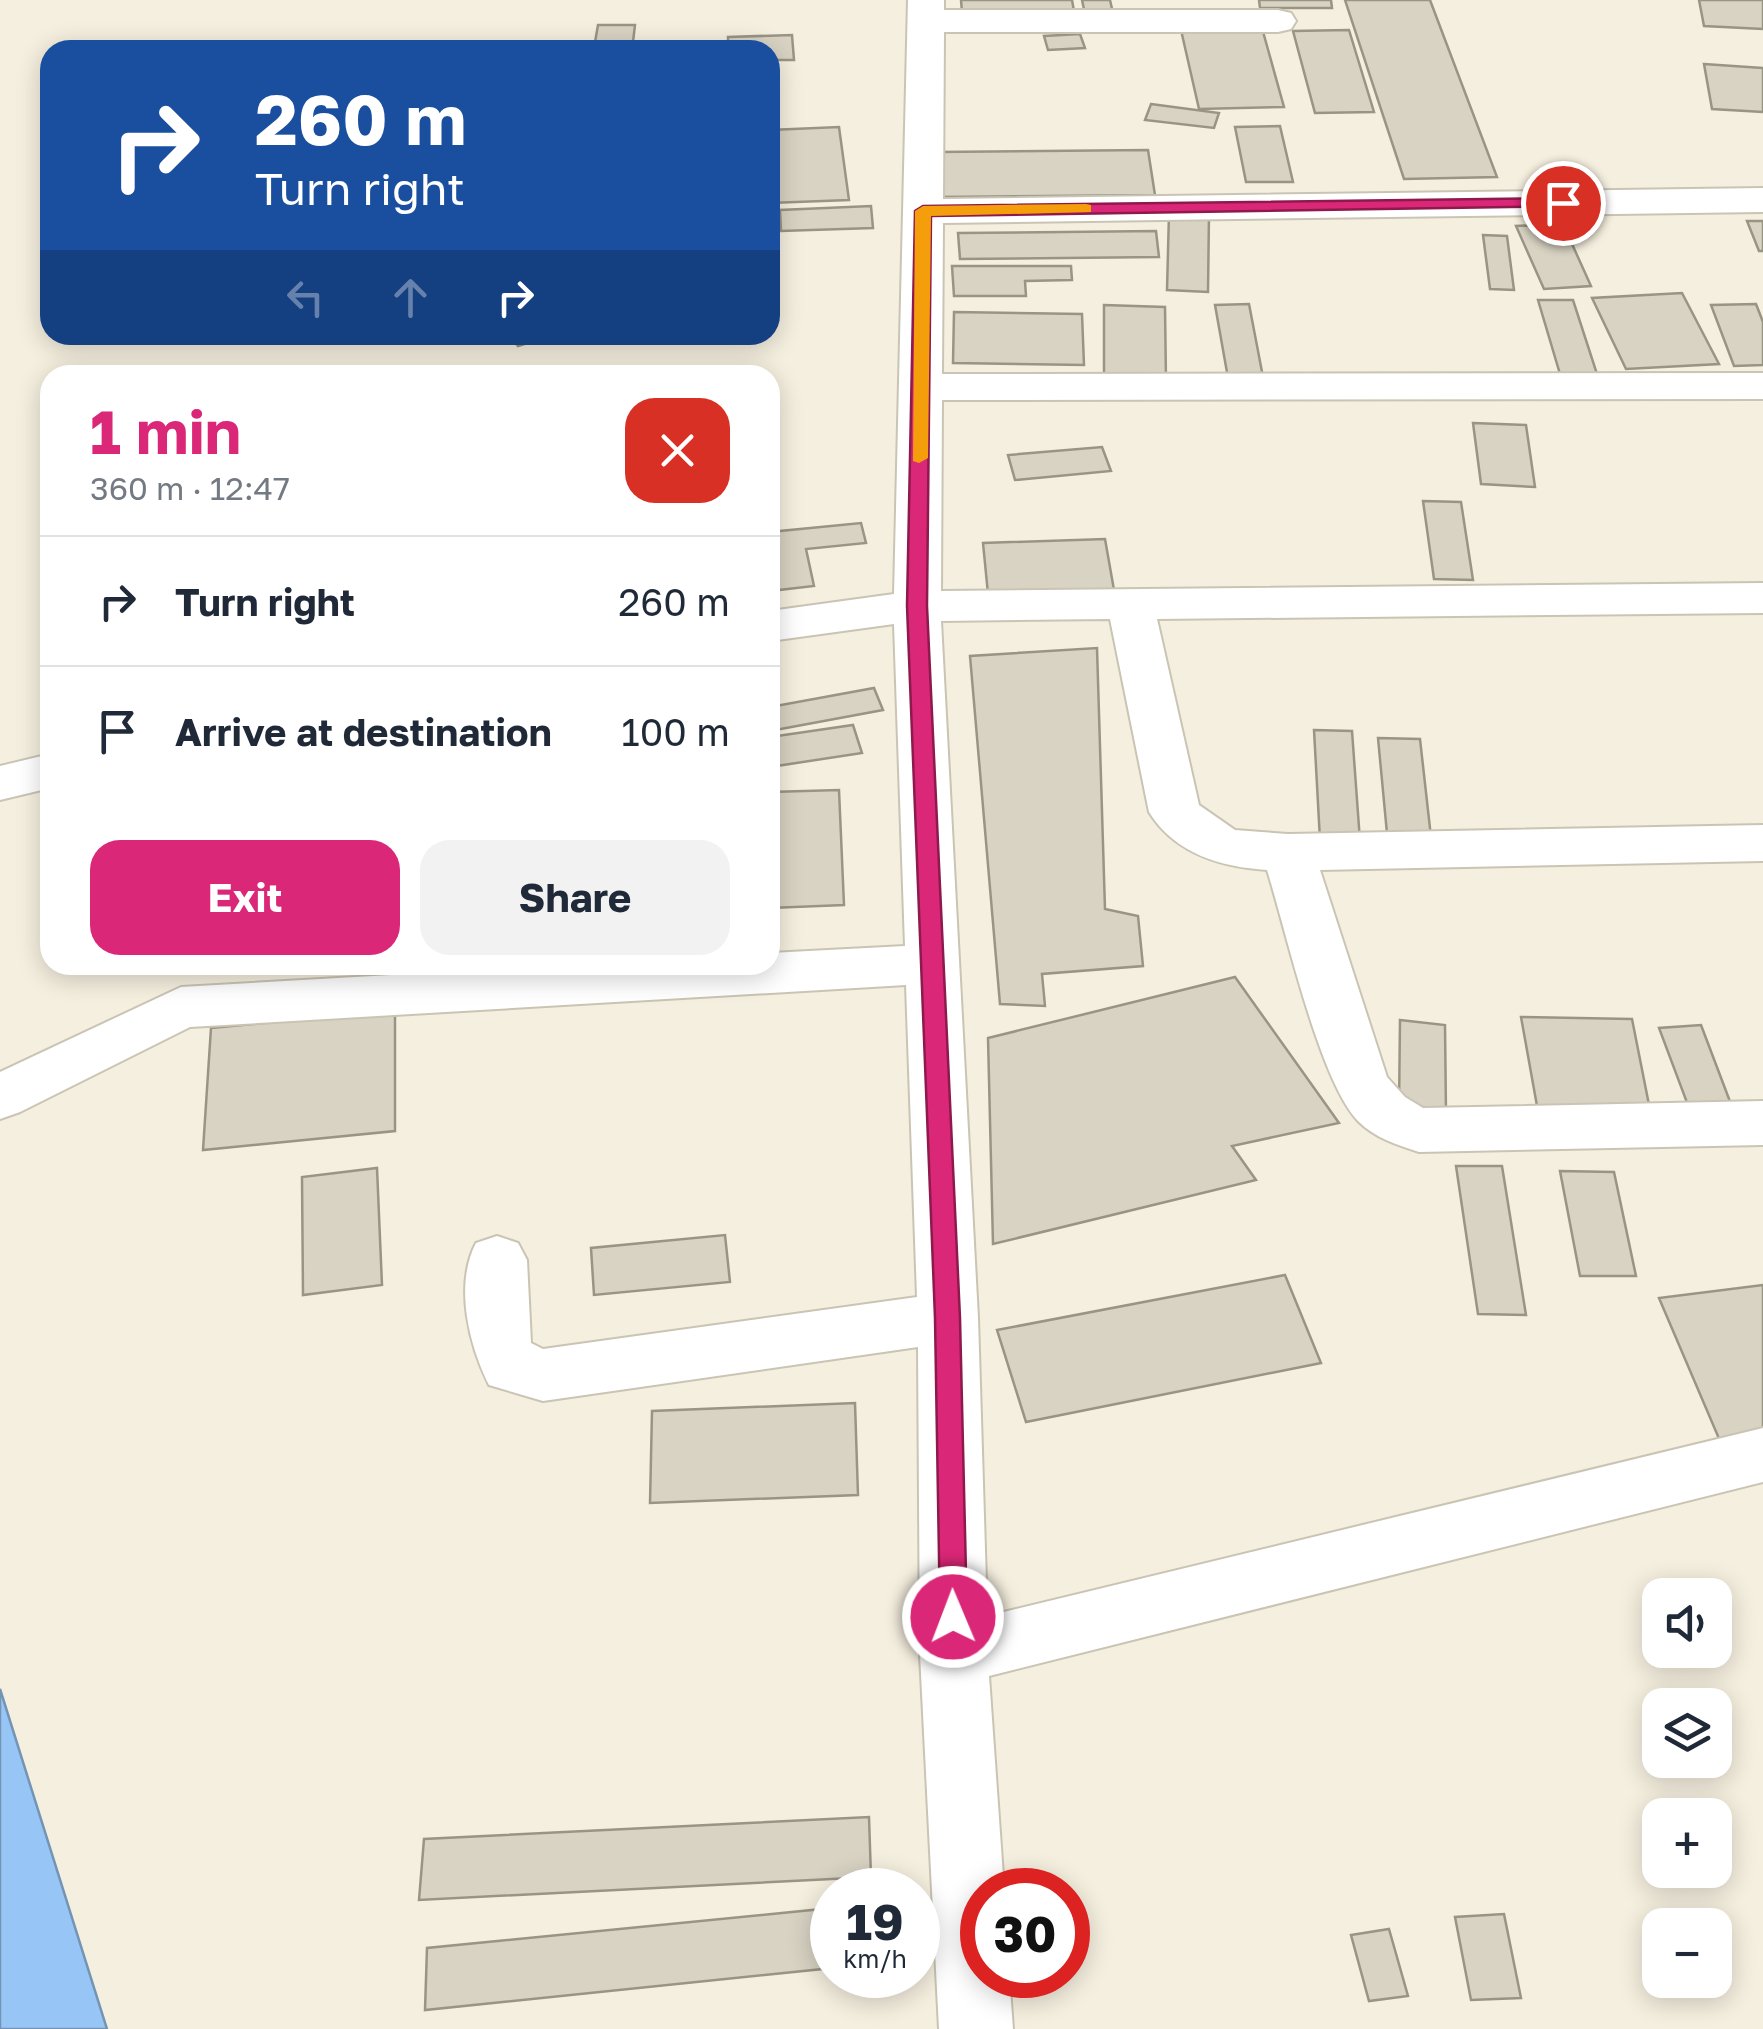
<!DOCTYPE html>
<html lang="en">
<head>
<meta charset="utf-8">
<style>
  body { margin:0; font-family:"Golos Text",sans-serif; background:#f2f2f3; color:#1f2937; height:100vh; display:flex; flex-direction:column; font-size:38px; white-space:nowrap }
  * { box-sizing:border-box; margin:0 }
  p { font-size:32px; color:#747a83 }
  .icon { flex:none; width:55px; height:55px; fill:none; stroke:currentColor; stroke-width:2; stroke-linecap:round; stroke-linejoin:round }
  .map { position:relative; flex:1; overflow:hidden }
  .side { position:absolute; left:40px; top:365px; width:740px; height:610px; display:flex; flex-direction:column; background:#fff; border-radius:30px; box-shadow:0 5px 25px #0003 }
  .side>* { flex:none }
  .guide { position:absolute; left:40px; top:40px; width:740px; height:305px; border-radius:30px; box-shadow:0 5px 25px #0003; background:#1a4fa0; color:#fff; overflow:hidden }
  .tools { position:absolute; left:1642px; top:1578px; display:grid; gap:20px }
  .tools a { display:grid; place-items:center; width:90px; height:90px; border-radius:20px; background:#fff; box-shadow:0 5px 25px #0003; font-size:50px }
  .speed { position:absolute; left:810px; top:1868px; display:flex; gap:20px; font-size:50px; font-weight:700; text-align:center }
  .speed>* { display:grid; place-content:center; width:130px; height:130px; border-radius:50%; background:#fff; box-shadow:0 5px 25px #0003; line-height:1 }
  .speed small { font-size:25px; font-weight:400 }
  .speed .limit { border:15px solid #d22; background:#fff; color:#111 }
  .pin { position:absolute; display:grid; place-items:center; width:85px; height:85px; color:#fff; margin:-42px; border:5px solid #fff; border-radius:50%; box-shadow:0 2px 10px #0007 }
  .me { position:absolute; width:110px; margin:-55px; rotate:359deg; stroke-linejoin:round; filter:drop-shadow(0 0 8px #0008) }
  .turn { display:flex; align-items:center; gap:35px; height:210px; padding:0 50px; font-size:45px }
  .turn .icon { width:130px; height:130px; stroke-width:2.5 }
  .turn b { display:block; font-size:70px; line-height:85px }
  .lanes { display:flex; align-items:center; height:95px; padding:0 50px; background:#0003; justify-content:center; gap:50px; direction:ltr }
  .lanes .off { opacity:.35 }
  .round { display:grid; place-items:center; flex:none; width:105px; height:105px; border-radius:30px; background:#f2f2f3 }
  .headline { display:flex; align-items:center; justify-content:space-between; height:170px; padding:0 50px }
  h1 { font-size:60px; font-weight:700; line-height:75px; color:#db2777 }
  .action { display:flex; gap:20px; margin-top:auto; padding:20px 50px }
  .action a { flex:1; height:115px; border-radius:30px; background:#db2777; color:#fff; font-size:40px; font-weight:700; line-height:115px; text-align:center }
  .action a+a { background:#f2f2f3; color:#1f2937 }
  ul { padding:0; list-style:none }
  li { display:flex; align-items:center; gap:30px; height:130px; padding:0 50px; border-top:2px solid #e0e1e3 }
  li div { flex:1 }
  li b { display:block; font-size:38px }
  li em { font-style:normal }
  .map>svg:first-child { display:block }
</style>
</head>
<body>
<div class="map">
<svg width="1763" height="2029" viewBox="0 0 1763 2029">
  <rect width="100%" height="100%" fill="#f5efdf"/>
  <polygon fill="#97c6f6" stroke="#7494b4" stroke-width="2.5" points="0,1689 107,2029 0,2029"/>
  <g fill="#d8d3c3" stroke="#999585" stroke-width="2.5">
    <polygon points="961,0 1072,0 1074,11 962,12"/>
    <polygon points="1082,0 1110,0 1113,13 1085,14"/>
    <polygon points="1259,0 1331,0 1332,8 1260,8"/>
    <polygon points="1345,0 1430,0 1497,177 1404,179"/>
    <polygon points="1699,0 1763,0 1763,29 1704,26"/>
    <polygon points="598,25 635,25 633,42 595,42"/>
    <polygon points="1262,28 1284,107 1199,109 1181,30"/>
    <polygon points="1349,30 1374,112 1315,113 1293,31"/>
    <polygon points="1080,34 1085,48 1048,50 1044,36"/>
    <polygon points="792,35 794,60 770,60 770,50 728,50 728,37"/>
    <polygon points="1704,64 1763,68 1763,112 1712,109"/>
    <polygon points="1151,104 1219,113 1214,128 1145,120"/>
    <polygon points="1280,126 1293,182 1246,182 1235,127"/>
    <polygon points="839,127 849,200 770,203 770,130"/>
    <polygon points="1148,150 1155,195 939,197 936,152"/>
    <polygon points="871,206 873,228 781,231 780,210"/>
    <polygon points="1169,213 1209,214 1208,292 1167,290"/>
    <polygon points="1747,221 1763,221 1763,251 1759,251"/>
    <polygon points="1563,224 1591,286 1544,289 1516,226"/>
    <polygon points="1156,231 1159,257 960,259 958,233"/>
    <polygon points="1483,235 1507,236 1514,290 1490,289"/>
    <polygon points="952,266 1071,266 1072,280 1025,281 1026,296 954,296"/>
    <polygon points="1682,293 1719,364 1626,369 1592,298"/>
    <polygon points="1538,300 1573,300 1597,374 1560,374"/>
    <polygon points="1249,304 1263,377 1228,378 1215,305"/>
    <polygon points="1756,304 1763,322 1763,365 1734,366 1711,305"/>
    <polygon points="1104,305 1165,307 1166,381 1104,379"/>
    <polygon points="954,312 1082,314 1084,365 953,363"/>
    <polygon points="509,335 554,335 518,346"/>
    <polygon points="1473,423 1526,425 1535,487 1481,484"/>
    <polygon points="1102,447 1111,471 1015,480 1008,455"/>
    <polygon points="1423,501 1461,502 1473,580 1434,579"/>
    <polygon points="861,523 866,543 806,549 814,586 770,591 770,532"/>
    <polygon points="1105,539 1114,590 988,594 983,543"/>
    <polygon points="1097,648 1105,909 1138,916 1143,966 1042,974 1045,1006 1000,1004 970,656"/>
    <polygon points="874,688 883,710 770,731 770,707"/>
    <polygon points="853,725 862,753 770,767 770,737"/>
    <polygon points="1314,730 1352,731 1360,841 1320,840"/>
    <polygon points="1378,738 1420,739 1432,846 1388,844"/>
    <polygon points="839,790 844,905 770,908 770,792"/>
    <polygon points="1235,977 1339,1123 1232,1146 1256,1180 993,1244 988,1038"/>
    <polygon points="395,1011 395,1131 203,1150 211,1028"/>
    <polygon points="1521,1017 1632,1019 1652,1120 1539,1117"/>
    <polygon points="1400,1020 1445,1025 1446,1114 1399,1108"/>
    <polygon points="1701,1025 1737,1120 1695,1124 1659,1028"/>
    <polygon points="1456,1166 1502,1166 1526,1315 1478,1314"/>
    <polygon points="377,1168 382,1285 303,1295 302,1177"/>
    <polygon points="1560,1171 1614,1172 1636,1276 1580,1276"/>
    <polygon points="725,1235 730,1282 594,1295 591,1248"/>
    <polygon points="1285,1275 1321,1363 1026,1422 997,1330"/>
    <polygon points="1763,1285 1763,1435 1720,1441 1659,1298"/>
    <polygon points="855,1403 858,1495 650,1503 652,1411"/>
    <polygon points="869,1817 871,1877 419,1900 424,1839"/>
    <polygon points="832,1908 832,1968 425,2010 427,1948"/>
    <polygon points="1504,1914 1521,1998 1471,2000 1455,1917"/>
    <polygon points="1389,1929 1408,1996 1369,2001 1351,1935"/>
  </g>
  <g fill="none" stroke-linecap="round" stroke-linejoin="round">
    <g stroke="#cac4b4" stroke-width="4">
      <g id="minor">
        <path d="M908 0H944V10H1278L1291 13 1296 21 1291 29 1278 32H944L943 199 1763 188V212L943 223 942 374 1763 373V399L942 400 941 591 1763 583V613L1157 619 1199 805 1235 830 1288 834 1763 825V861L1320 870 1387 1077 1405 1097 1423 1108 1763 1101V1145L1419 1152C1397 1145 1375 1138 1358 1121 1319 1080 1286 930 1267 870 1221 867 1175 854 1149 812L1110 619 941 621 978 1318 987 1616 1763 1428V1482L989 1676 1004 1890H982V1975H1009L1013 2029H939L920 1654 918 1347 543 1401 489 1385C469 1345 454 1285 476 1243L497 1236 518 1243 527 1260 531 1343 543 1349 917 1297 906 985 190 1027 20 1112 0 1119V1072L181 987 565 965H770V953L905 946 894 624 770 641V611L894 594Z"/>
        <polygon points="50,754 50,788 0,800 0,766"/>
      </g>
    </g>
    <use href="#minor" fill="#fff" fill-rule="evenodd"/>
  </g>
  <polygon fill="#db2777" stroke="#8e194d" stroke-width="2.5" points="1563,198 1569,199 1569,206 931,216 927,606 960,1318 967,1617 963,1625 953,1629 944,1625 940,1617 935,1318 907,606 915,211 923,206"/>
  <polygon fill="#f59e0b" points="1086,204 1091,205 1091,212 931,216 928,458 919,463 913,461 915,211 923,206"/>
</svg>
<div class="tools">
<a><svg class="icon" aria-label="sound" viewBox="0 0 24 24"><path d="M4 9h4l5-4v14l-5-4H4zM17 9q2 3 0 6"/></svg></a>
<a><svg class="icon" aria-label="layers" viewBox="0 0 24 24"><path d="M12 4l9 5-9 5-9-5zM3 14l9 5 9-5"/></svg></a>
<a>+</a>
<a>−</a>
</div>
<div class="speed"><div>19<small>km/h</small></div><div class="limit">30</div></div>
<div class="pin" style="left:1563px;top:203px;background:#d93025"><svg class="icon" aria-label="arrive" viewBox="0 0 24 24"><path d="M6 21V4h12l-3 4 3 4H6"/></svg></div>
<svg class="me" style="left:953px;top:1617px" viewBox="-20 -20 40 40"><circle r="17" fill="#db2777" stroke="#fff" stroke-width="3"/><path d="M0-11L8 9 0 5-8 9z" fill="#fff"/></svg>
<div class="guide">
<div class="turn"><svg class="icon" aria-label="right" viewBox="0 0 24 24"><path d="M7 20v-9h11M14 6l5 5-5 5"/></svg><div><b>260 m</b>Turn right</div></div>
<div class="lanes"><svg class="icon off" aria-label="left" viewBox="0 0 24 24"><path d="M17 20v-9H6M10 6l-5 5 5 5"/></svg><svg class="icon off" aria-label="ahead" viewBox="0 0 24 24"><path d="M12 20V5M6 11l6-6 6 6"/></svg><svg class="icon" aria-label="right" viewBox="0 0 24 24"><path d="M7 20v-9h11M14 6l5 5-5 5"/></svg></div>
</div>
<section class="side">
<div class="headline"><div><h1>1 min</h1><p>360 m · 12:47</p></div><a class="round" style="background:#d93025;color:#fff"><svg class="icon" aria-label="close" viewBox="0 0 24 24"><path d="M6 6l12 12M18 6L6 18"/></svg></a></div>
<ul>
<li><svg class="icon" aria-label="right" viewBox="0 0 24 24"><path d="M7 20v-9h11M14 6l5 5-5 5"/></svg><div><b>Turn right</b></div><em>260 m</em></li>
<li><svg class="icon" aria-label="arrive" viewBox="0 0 24 24"><path d="M6 21V4h12l-3 4 3 4H6"/></svg><div><b>Arrive at destination</b></div><em>100 m</em></li>
</ul>
<div class="action"><a>Exit</a><a>Share</a></div>
</section>
</div>
</body>
</html>
